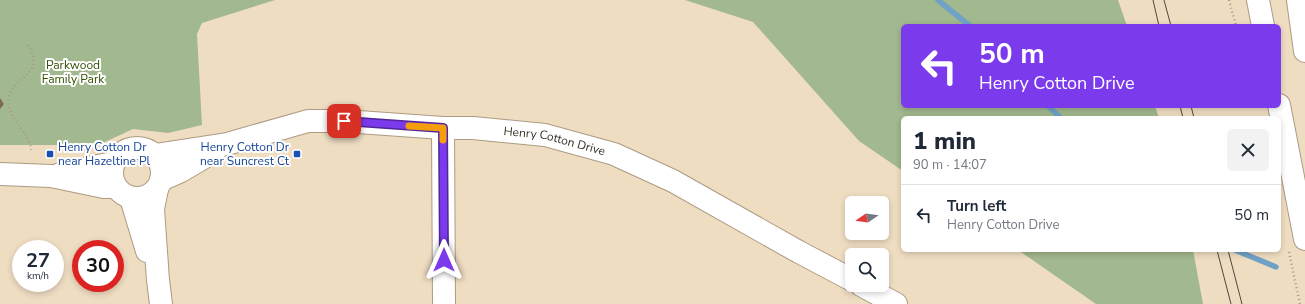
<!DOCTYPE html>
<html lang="en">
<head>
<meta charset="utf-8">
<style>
  body { margin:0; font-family:"Nunito Sans",sans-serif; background:#f2f2f3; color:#1f2937; height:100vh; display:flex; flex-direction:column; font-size:15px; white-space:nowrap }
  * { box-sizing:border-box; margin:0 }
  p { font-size:13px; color:#747a83 }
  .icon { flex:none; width:22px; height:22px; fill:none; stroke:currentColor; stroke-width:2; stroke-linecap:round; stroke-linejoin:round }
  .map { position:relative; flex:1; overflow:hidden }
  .panel { position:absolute; left:901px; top:116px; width:380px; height:136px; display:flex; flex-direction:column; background:#fff; border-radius:6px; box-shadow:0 2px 6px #0003 }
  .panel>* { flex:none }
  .hud { position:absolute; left:901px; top:24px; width:380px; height:84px; border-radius:6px; box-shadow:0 2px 6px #0003; background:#7c3aed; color:#fff; overflow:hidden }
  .needle { width:26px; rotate:257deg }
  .fabs { position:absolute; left:845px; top:196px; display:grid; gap:8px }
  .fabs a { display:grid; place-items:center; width:44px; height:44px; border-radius:6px; background:#fff; box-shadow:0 2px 6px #0003; font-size:20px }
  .speed { position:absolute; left:12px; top:240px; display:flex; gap:8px; font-size:20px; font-weight:700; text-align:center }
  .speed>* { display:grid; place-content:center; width:52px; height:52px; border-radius:50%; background:#fff; box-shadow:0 2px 6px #0003; line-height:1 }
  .speed small { font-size:10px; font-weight:400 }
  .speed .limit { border:6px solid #d22; background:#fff; color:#111 }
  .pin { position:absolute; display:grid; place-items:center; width:34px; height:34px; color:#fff; margin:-17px; border-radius:8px; box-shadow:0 2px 6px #0006 }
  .me { position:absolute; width:44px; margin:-22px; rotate:0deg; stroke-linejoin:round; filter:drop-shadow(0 0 3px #0008) }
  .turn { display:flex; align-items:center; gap:14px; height:84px; padding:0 12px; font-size:18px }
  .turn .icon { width:52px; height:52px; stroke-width:2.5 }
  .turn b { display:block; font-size:28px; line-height:34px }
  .round { display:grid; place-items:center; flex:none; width:42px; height:42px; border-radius:6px; background:#f2f2f3 }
  .summary { display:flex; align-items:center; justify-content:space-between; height:68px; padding:0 12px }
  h1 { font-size:24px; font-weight:800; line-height:30px }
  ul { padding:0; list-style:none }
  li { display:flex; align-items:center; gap:12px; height:60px; padding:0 12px; border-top:1px solid #e0e1e3 }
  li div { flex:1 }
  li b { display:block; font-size:15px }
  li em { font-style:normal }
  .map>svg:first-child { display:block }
</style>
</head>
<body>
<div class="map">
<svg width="1305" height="304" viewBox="0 0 1305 304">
  <rect width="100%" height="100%" fill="#efddc2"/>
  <g fill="#a2b88e">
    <polygon points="0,0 275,0 202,23 197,34 202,125 168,133 133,129 105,142 63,145 0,145"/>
    <polygon points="685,0 1118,0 1127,26 903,26 903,106 1155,106 1159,118 903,118 903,171 859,141 753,22"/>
    <polygon points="1018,250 1193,250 1203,304 1096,304"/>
  </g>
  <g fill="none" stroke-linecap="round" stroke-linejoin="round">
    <g stroke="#70a2c7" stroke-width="5.5">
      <polyline points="938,0 970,26"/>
      <polyline points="1048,106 1061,118"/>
      <polyline points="1235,250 1276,267"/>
    </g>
  </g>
  <polygon fill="#7f6a55" points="0,98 4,104 0,109"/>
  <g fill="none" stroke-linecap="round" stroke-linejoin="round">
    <g stroke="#ac9b82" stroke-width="24">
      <g id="minor">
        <polyline points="443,128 444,304"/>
        <circle cx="137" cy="173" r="25"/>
        <path id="s1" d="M155 155 227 144 308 121H344L443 128H473L545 135 614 154 673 181 799 252 852 280"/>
        <polyline points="0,174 51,176 104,187 115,187"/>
        <polyline points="60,174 113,163"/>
        <polyline points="161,180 181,171 215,151"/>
        <polyline points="157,189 153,209 158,280 161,304"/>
        <polyline points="131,198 147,251"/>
        <polyline points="861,285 896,304"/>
      </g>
    </g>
    <g stroke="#ac9b82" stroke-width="24">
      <g id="highway">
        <polyline points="1258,0 1263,26"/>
        <polyline points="1298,0 1305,51"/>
        <polyline points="1279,105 1305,239"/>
      </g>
    </g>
    <g stroke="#a89a86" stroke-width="2.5" stroke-dasharray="1 3" stroke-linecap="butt">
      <polyline points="1229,0 1236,26"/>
      <path d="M28 45C46 76 14 75 9 97 4 118 30 130 31 150"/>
      <polyline points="1289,252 1300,304"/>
    </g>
    <use href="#minor" stroke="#fff" stroke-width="22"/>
    <use href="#highway" stroke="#fff" stroke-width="22"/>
    <g stroke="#50483c" stroke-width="1">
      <polyline points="1153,0 1159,26"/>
      <polyline points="1164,0 1171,26"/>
      <polyline points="1180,106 1183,118"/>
      <polyline points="1191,106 1194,118"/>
      <polyline points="1217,250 1231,304"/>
      <polyline points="1228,250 1242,304"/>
    </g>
  </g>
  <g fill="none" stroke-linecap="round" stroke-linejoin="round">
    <g stroke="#51269a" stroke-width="10">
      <polyline id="route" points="344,121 443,128 444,260"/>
    </g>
    <use href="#route" stroke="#7c3aed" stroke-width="7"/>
    <polyline stroke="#f59e0b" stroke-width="7" points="409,126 443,128 443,140"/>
  </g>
  <g fill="#1a4fb4" stroke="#fff" stroke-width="1.5">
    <rect x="46" y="150" width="8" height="8" rx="2"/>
    <rect x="293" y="150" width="8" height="8" rx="2"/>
  </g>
  <g text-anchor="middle" stroke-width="4" stroke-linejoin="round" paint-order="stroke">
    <g font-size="12" fill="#325000" stroke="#fff">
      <text x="73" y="69">Parkwood<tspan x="73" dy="14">Family Park</tspan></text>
    </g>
    <g font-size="12" fill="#3a3329" stroke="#fff">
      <text dy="4" stroke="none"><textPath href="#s1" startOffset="405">Henry Cotton Drive</textPath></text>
    </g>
    <g font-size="12" fill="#164399" stroke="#fff" text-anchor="start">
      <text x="58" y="151">Henry Cotton Dr<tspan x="58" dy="14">near Hazeltine Pl</tspan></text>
      <text x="289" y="151" text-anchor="end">Henry Cotton Dr<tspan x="289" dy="14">near Suncrest Ct</tspan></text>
    </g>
  </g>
</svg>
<div class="fabs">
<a><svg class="needle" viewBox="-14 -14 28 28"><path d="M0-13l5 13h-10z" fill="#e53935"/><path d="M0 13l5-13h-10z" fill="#747a83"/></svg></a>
<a><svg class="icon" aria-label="search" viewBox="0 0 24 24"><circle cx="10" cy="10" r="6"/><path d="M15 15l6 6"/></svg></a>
</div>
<div class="speed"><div>27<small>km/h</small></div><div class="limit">30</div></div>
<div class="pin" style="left:344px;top:121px;background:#d93025"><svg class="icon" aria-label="arrive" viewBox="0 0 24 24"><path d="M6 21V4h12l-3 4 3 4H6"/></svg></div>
<svg class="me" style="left:444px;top:260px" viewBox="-20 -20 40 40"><path d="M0-17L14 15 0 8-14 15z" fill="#7c3aed" stroke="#fff" stroke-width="4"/></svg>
<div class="hud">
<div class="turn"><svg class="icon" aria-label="left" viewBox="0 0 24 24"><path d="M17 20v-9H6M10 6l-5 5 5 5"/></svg><div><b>50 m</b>Henry Cotton Drive</div></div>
</div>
<section class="panel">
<div class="summary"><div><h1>1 min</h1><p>90 m · 14:07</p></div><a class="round"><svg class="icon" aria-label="close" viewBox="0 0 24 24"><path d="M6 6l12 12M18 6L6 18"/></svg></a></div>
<ul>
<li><svg class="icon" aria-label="left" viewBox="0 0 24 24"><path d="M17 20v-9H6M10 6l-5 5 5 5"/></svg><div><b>Turn left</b><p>Henry Cotton Drive</p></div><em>50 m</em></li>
</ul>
</section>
</div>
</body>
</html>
